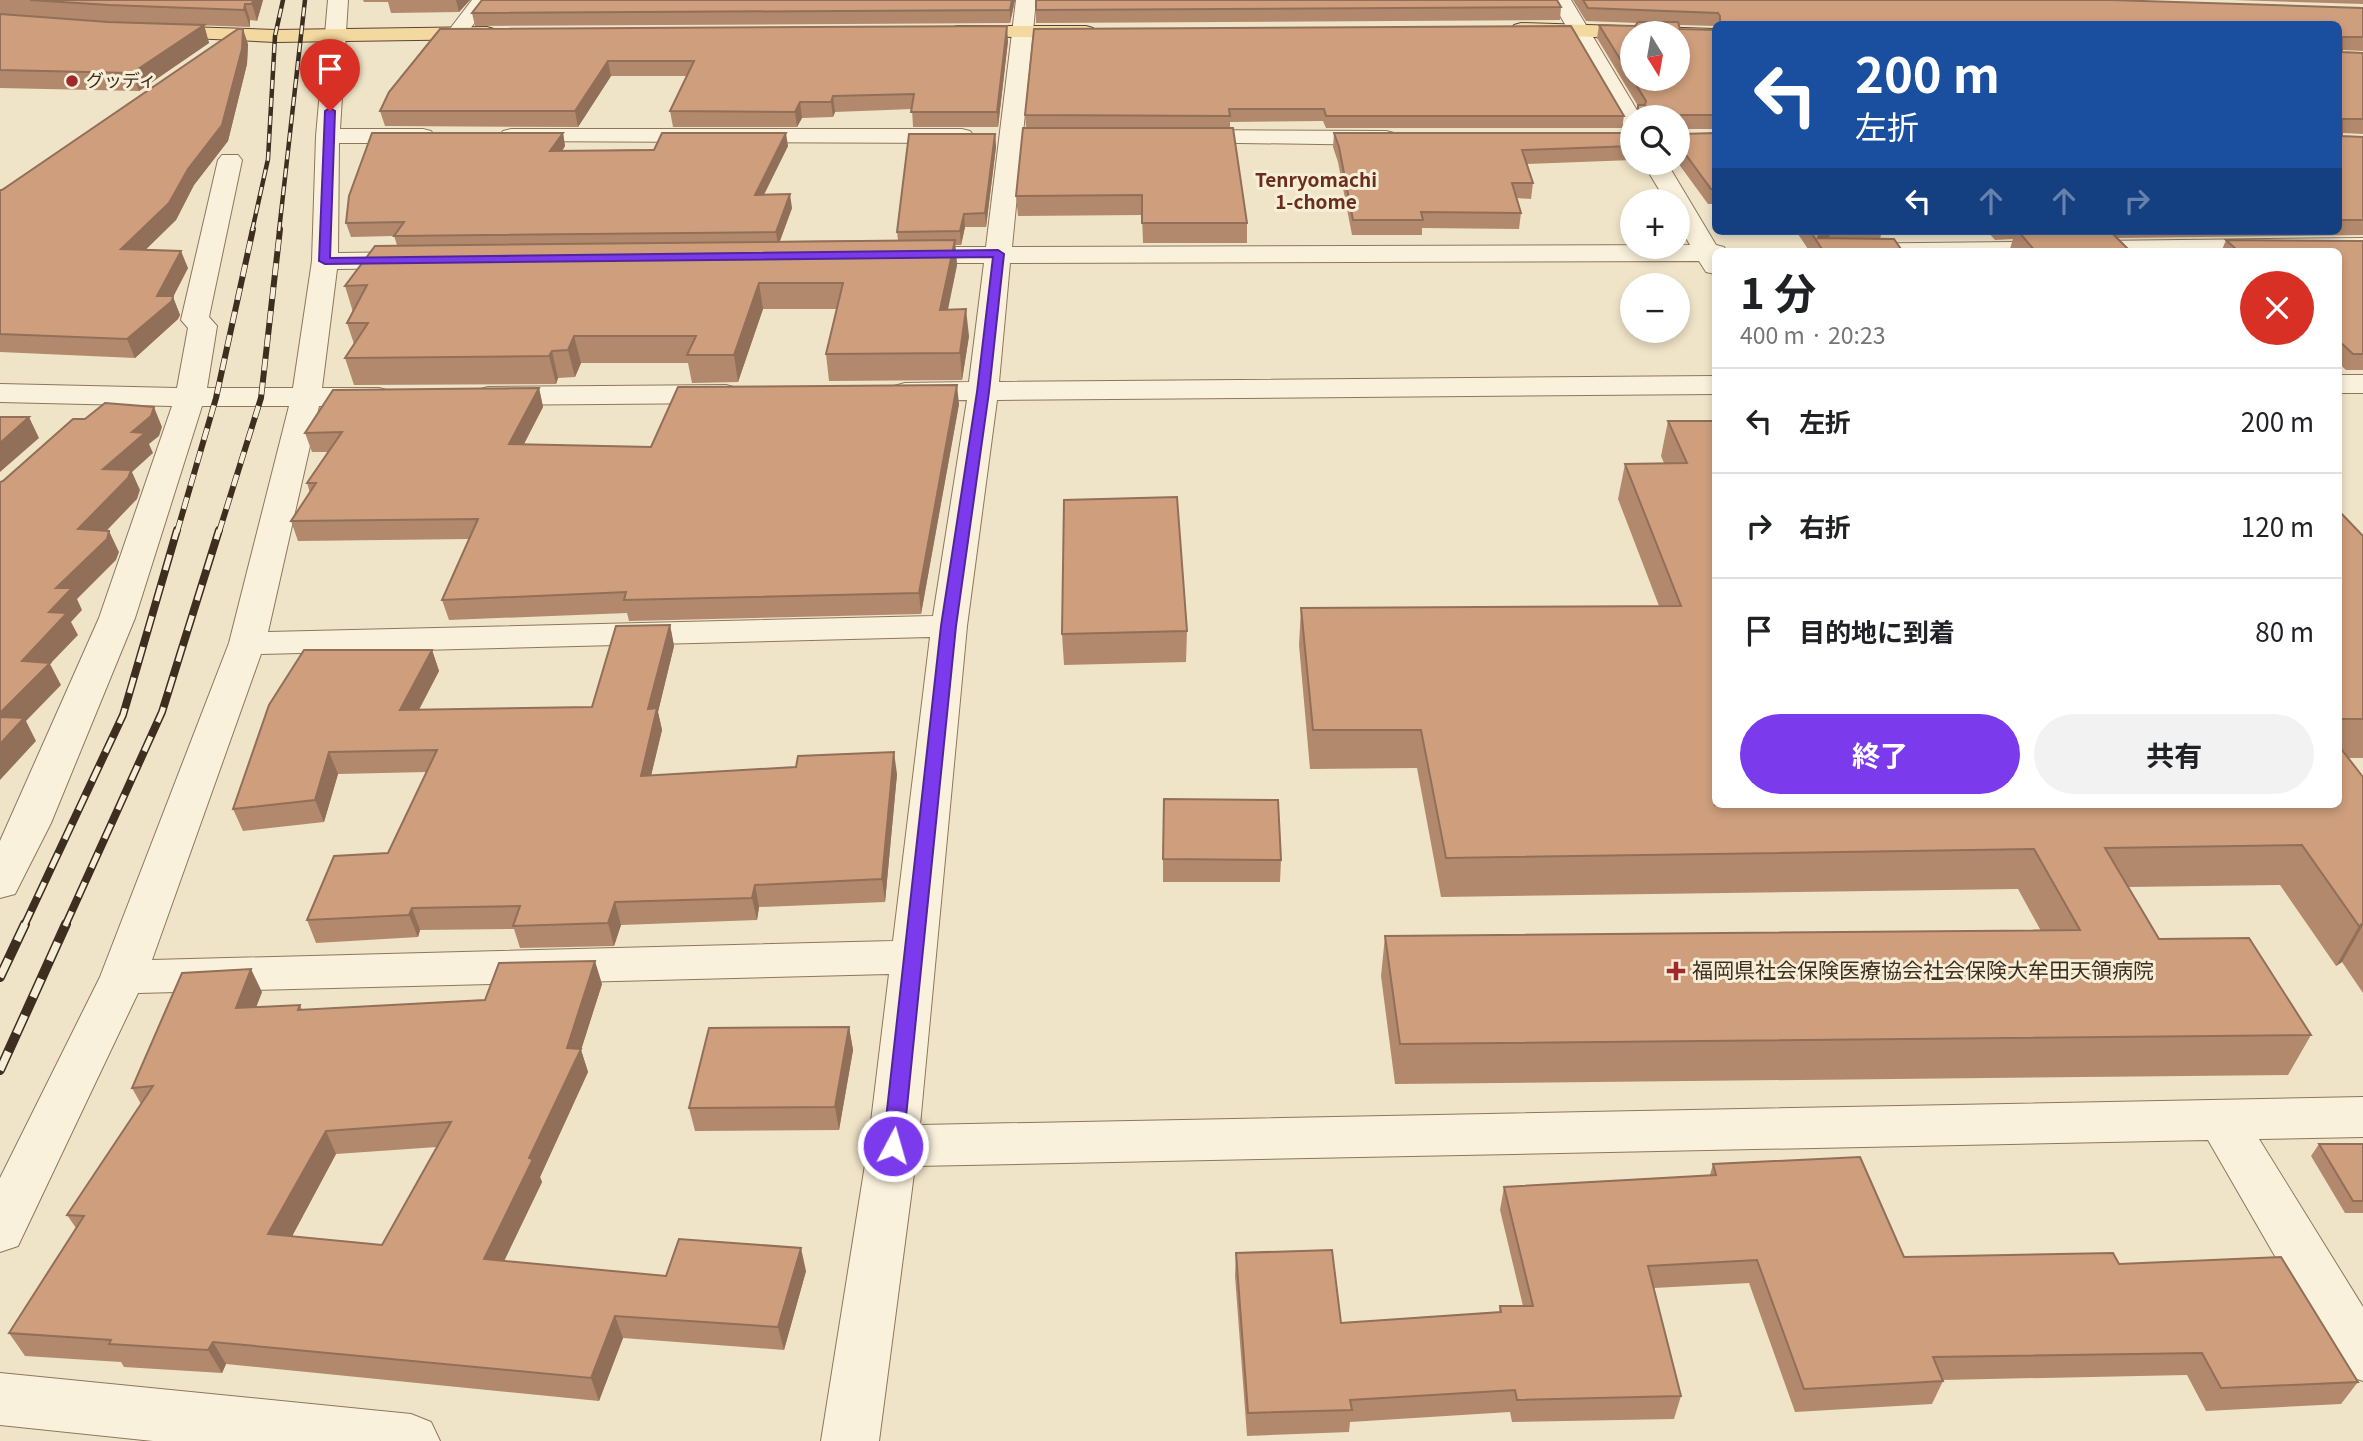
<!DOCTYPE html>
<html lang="ja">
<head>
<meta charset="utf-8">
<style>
  body { margin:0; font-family:Georgia,"Noto Sans JP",serif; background:#f2f2f2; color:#202124; height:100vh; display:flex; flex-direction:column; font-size:26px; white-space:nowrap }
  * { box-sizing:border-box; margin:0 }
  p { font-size:23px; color:#757577 }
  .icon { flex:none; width:38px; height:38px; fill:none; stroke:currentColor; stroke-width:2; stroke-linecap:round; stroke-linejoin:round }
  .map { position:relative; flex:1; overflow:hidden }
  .panel { position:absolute; left:1712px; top:248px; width:630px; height:560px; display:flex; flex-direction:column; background:#fff; border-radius:10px; box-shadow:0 4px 10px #0003 }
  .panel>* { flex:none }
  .guide { position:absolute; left:1712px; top:21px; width:630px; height:214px; border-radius:10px; box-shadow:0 4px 10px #0003; background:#1a4fa0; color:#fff; overflow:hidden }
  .needle { width:46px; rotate:169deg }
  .buttons { position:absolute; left:1620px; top:21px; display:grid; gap:14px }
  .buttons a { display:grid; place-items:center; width:70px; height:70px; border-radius:50%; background:#fff; box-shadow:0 4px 10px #0003; font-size:35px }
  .pin { position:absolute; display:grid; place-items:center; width:60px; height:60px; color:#fff; margin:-72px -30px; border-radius:50% 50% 50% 0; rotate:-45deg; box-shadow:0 0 7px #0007 }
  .pin .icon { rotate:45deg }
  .me { position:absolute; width:77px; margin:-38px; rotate:6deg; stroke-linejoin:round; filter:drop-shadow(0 0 5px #0008) }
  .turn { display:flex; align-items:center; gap:24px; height:147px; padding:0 28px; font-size:32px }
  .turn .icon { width:91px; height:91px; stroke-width:2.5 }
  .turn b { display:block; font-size:49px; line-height:60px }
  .lanes { display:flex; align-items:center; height:66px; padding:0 28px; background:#0003; justify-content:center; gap:35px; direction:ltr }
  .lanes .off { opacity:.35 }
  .round { display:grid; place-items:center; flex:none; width:74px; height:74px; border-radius:37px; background:#f2f2f2 }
  .summary { display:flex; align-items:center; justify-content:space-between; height:119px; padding:0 28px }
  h1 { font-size:42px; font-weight:700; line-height:52px }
  .action { display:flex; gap:14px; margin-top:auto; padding:14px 28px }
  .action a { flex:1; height:80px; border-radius:42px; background:#7c3aed; color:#fff; font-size:28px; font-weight:700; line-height:80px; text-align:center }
  .action a+a { background:#f2f2f2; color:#202124 }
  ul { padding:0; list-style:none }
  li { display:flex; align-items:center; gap:21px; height:105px; padding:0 28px; border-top:2px solid #e0e0e0 }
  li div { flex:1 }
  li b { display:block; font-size:26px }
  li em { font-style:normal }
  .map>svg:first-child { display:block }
</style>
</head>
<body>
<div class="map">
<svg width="2363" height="1441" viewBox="0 0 2363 1441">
  <rect width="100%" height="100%" fill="#f0e4c8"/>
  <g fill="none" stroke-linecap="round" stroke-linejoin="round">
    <g stroke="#8d765c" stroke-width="2">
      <g id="minor">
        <path d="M328 0H348L340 129H423L431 131 435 136 431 141 423 143H339L338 253 417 252 426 254 430 260 426 266 417 268 337 269 322 388H379L390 391 394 397 390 403 379 406H319L268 632 933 616 967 400 905 401 894 398 890 392 894 386 905 383 969 382 984 263H904L895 261 891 255 895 249 904 247H986L1016 0H1036L1012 247 1690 245 1678 224V201H1666L1643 163H1667L1716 245 1724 247 1727 252H1715V274L1706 272 1699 261 1010 263 999 382 1715 376V394L997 400 967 626 920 1125 2363 1097V1137L2259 1139 2363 1307V1381L2343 1374 2208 1140 915 1166 879 1441H821L868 1146 889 974 138 993 18 1246 0 1252V1178L100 977 229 643 289 406H202L135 618 51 823 15 894 0 898V841L99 618 172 406 0 402V384L177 388 188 328 181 320 218 160 222 155H238L242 160 209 317 217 326 207 388H293L312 261 316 136ZM930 637 893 941 152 960 261 654Z"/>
        <polygon points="472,0 492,0 463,38 449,38 446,34"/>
        <polygon points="1551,0 1571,0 1641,117 1633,117 1633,130 1625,128 1622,123"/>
        <polygon points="511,129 962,129 970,131 974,136 970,141 962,143 503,141 499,136 503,131"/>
        <polygon points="1183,130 1386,131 1394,133 1398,138 1394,143 1386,145 1175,142 1171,137 1175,132"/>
        <polygon points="2363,238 2363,254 1816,252 1820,246 1829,244"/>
        <rect x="2338" y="375" width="25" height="18"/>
        <polygon points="726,385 737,388 741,394 737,400 726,403 488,405 477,402 473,396 477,390 488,387"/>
        <polygon points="0,1373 411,1414 431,1422 440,1441 153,1441 0,1425"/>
      </g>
    </g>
    <g stroke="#5b4430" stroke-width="2">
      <g id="major">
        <polygon points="1521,23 1715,29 1715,41 1678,40 1678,33 1633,33 1633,39 1514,33 1511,29 1514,25"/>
        <polygon points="156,26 275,30 487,27 494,29 497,33 494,37 487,39 275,42 149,36 146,32 149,28"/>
        <polygon points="957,26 1086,26 1093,28 1096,32 1093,36 1086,38 950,36 947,32 950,28"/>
      </g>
    </g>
    <use href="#minor" fill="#faf1dc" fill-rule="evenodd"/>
    <use href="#major" fill="#f3d9a0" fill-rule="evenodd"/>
    <g stroke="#3d2e20" stroke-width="4.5">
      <g id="rail-far3">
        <polyline points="252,231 268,159 275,36 283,0"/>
        <polyline points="279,231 305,0"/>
      </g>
    </g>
    <g stroke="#3d2e20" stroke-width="6">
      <g id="rail-far2">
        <polyline points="177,532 216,398 253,229"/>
        <polyline points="219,532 261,398 280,229"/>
      </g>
    </g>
    <g stroke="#3d2e20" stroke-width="8">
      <g id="rail-far1">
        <polyline points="24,926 123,715 177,530"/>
        <polyline points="65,926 162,712 219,530"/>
      </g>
    </g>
    <g stroke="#3d2e20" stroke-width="10">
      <g id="rail">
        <polyline points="0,977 25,924"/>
        <polyline points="0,1070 66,924"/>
      </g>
    </g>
    <use href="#rail-far3" stroke="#f7eed8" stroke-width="2.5" stroke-dasharray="9" stroke-linecap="butt"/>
    <use href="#rail-far2" stroke="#f7eed8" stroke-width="4.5" stroke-dasharray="12" stroke-linecap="butt"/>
    <use href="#rail-far1" stroke="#f7eed8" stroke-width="5" stroke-dasharray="16" stroke-linecap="butt"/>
    <use href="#rail" stroke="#f7eed8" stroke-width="7" stroke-dasharray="20" stroke-linecap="butt"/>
  </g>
  <g fill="#b2896c" fill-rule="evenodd">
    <polygon points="0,0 263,0 257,21 250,20 250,27 108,22 204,25 209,43 139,91 0,88"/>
    <polygon points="363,0 470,0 459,12 391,13 388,2 364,2"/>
    <polygon points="1015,0 1010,23 475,26 472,13"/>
    <polygon points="1573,0 2111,0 2363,8 2363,51 2342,50 2342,52 2363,53 2363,134 2342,133 2342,136 2363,137 2363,235 2117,238 2131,252 2009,252 2013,239 1995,240 1987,231 2338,231 2338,24 1715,24 1715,26 1679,25 1680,29 1715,30 1715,129 1678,129 1678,117 1636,117 1638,106 1597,38 1599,25 1635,26 1637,23 1586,21"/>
    <polygon points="2232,0 2363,0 2363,4"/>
    <polygon points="1561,7 1560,20 1036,23 1036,10"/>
    <polygon points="440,29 1008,41 998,127 913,127 912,109 835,112 833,117 802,118 797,127 673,127 670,111 687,76 611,76 578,127 385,126 380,111"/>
    <polygon points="1034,29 1624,116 1622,128 1326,128 1323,121 1230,122 1230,128 1026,127 1025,115"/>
    <polygon points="248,44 247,64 228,141 194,185 176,220 145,250 188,268 173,297 180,315 178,319 135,358 0,352 0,190"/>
    <polygon points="1023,128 1247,223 1247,243 1143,243 1142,215 1018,216 1016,196"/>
    <polygon points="1678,132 1681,134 1715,133 1715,204 1708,204 1678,163"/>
    <polygon points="563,133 565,146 562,151 788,146 764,195 792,208 780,241 898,240 897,232 995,134 996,147 986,227 965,227 961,245 955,245 957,265 948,310 969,336 962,380 829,381 826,354 837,309 763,309 738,382 692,383 688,363 581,363 575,377 558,378 556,384 354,385 345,358 354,344 347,323 353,312 345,286 397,245 394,236 351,237 346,223"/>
    <polygon points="1334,133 1633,133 1633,160 1527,164 1533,183 1531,199 1516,198 1521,213 1519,229 1422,228 1422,235 1352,235 1338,162 1333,147"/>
    <polygon points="1796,231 1882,231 1880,239 1903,252 1810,252"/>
    <polygon points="2226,240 2363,241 2363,370 2346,370 2338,363 2338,252 2221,252"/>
    <polygon points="539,388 543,407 524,444 651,447 959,404 921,614 629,621 627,613 449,620 442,600 469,539 298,541 291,521 310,493 307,483 328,452 312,452 305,433"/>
    <polygon points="1668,421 1715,421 1715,805 2338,805 2338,510 2363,536 2363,758 2348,758 2363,777 2363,993 2342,962 2336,966 2280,885 2128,887 2159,939 2311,1035 2288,1075 1395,1084 1381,976 1385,936 2041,931 2018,889 1441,897 1417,768 1310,769 1299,645 1301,608 1659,606 1618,499 1625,464 1664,463 1661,456"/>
    <polygon points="670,625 674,646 658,712 662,730 651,775 897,774 885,902 759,907 757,920 621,925 614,946 520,948 514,929 420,930 418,937 316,943 307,920 388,853 427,772 338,774 324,822 243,831 233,809 432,650 439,671 419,710 592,707"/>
    <polygon points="1187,631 1186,662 1064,665 1062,634"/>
    <polygon points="1163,859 1281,860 1280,882 1163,882"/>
    <path d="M602 984 581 1050 588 1072 540 1177 542 1182 504 1261 666 1276 806 1271 784 1350 623 1338 599 1401 226 1364 222 1373 124 1367 121 1362 25 1356 9 1333 76 1228 67 1215 141 1104 132 1088 262 992 256 1007 300 1005 302 1010 485 1000ZM437 1147 382 1245 292 1236 336 1154Z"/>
    <polygon points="849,1027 853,1050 839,1130 695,1131 689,1108"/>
    <polygon points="2319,1144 2363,1144 2363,1213 2345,1213 2311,1156"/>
    <polygon points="1713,1164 1904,1257 2119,1264 2358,1382 2341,1404 2206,1411 2187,1375 1942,1380 1943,1381 1932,1404 1795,1412 1749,1283 1654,1288 1681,1396 1674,1419 1512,1422 1510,1412 1350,1422 1349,1432 1247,1436 1235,1276 1236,1253 1341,1323 1499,1312 1500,1306 1523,1306 1500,1210 1504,1187 1710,1175"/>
  </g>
  <g fill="#916f58">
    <polygon points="253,0 263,0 257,21 252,4"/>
    <polygon points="456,0 470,0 459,12"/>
    <polygon points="1012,0 1015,0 1010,23 1010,10"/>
    <polygon points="245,4 250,20 250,27 244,10"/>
    <polygon points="204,25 209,43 139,91 132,73"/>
    <polygon points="1007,26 1008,41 998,127 997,112"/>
    <polygon points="243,29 248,44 247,64 228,141 194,185 176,220 128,267 121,249"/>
    <polygon points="608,61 611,76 578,127 575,111"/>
    <polygon points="833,96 835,112 833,117 831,102"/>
    <polygon points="800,102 802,118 797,127 795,112"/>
    <polygon points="563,133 565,146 553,165 550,151"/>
    <polygon points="786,133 788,146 757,208 755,195"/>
    <polygon points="995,134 996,147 986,227 985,213"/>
    <polygon points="790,194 792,208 778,246 776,232"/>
    <polygon points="964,214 965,227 961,245 960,231"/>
    <polygon points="1821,231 1831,231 1828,241 1817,241"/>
    <polygon points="955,240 957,265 942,336 940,310"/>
    <polygon points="181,251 188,268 173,297 180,315 178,319 135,358 127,339 157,296"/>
    <polygon points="759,283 763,309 738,382 734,355"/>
    <polygon points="966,309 969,336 962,380 960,353"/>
    <polygon points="574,336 581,363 575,377 568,350"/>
    <polygon points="552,351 558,378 556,384 549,356"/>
    <polygon points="957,385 959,404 921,614 919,593"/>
    <polygon points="539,388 543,407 514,463 509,444"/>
    <polygon points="154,407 162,427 159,436 149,444 153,453 132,472 140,490 137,499 88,550 78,529 103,469 132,432"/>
    <polygon points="29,417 39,438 0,472 0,443"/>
    <polygon points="109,531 119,552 116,560 77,599 82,610 71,622 78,635 50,664 61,685 26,721 36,741 0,780 0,713 22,661 49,612 56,588"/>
    <polygon points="670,625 674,646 658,712 662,730 646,797 641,776 648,709"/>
    <polygon points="432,650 439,671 407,732 400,710"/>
    <polygon points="329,752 338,774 324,822 315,800"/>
    <polygon points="894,752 897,774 885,902 882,879"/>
    <polygon points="755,885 759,907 757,920 752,898"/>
    <polygon points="615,902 621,925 614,946 608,923"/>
    <polygon points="412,908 420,930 418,937 409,915"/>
    <polygon points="2363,923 2363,925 2342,962 2336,966 2359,926"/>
    <polygon points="595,961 602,984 581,1050 588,1072 540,1177 542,1182 494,1282 484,1259 529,1158"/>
    <polygon points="251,969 262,992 247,1031 236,1008"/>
    <polygon points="849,1027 853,1050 839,1130 835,1107"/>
    <polygon points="326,1131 336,1154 281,1257 268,1234"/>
    <polygon points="801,1248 806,1271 784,1350 778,1327"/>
    <polygon points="615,1316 623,1338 599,1401 591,1378"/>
    <polygon points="213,1342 226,1364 222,1373 208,1350"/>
  </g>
  <g fill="#cf9f7d" stroke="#916f58" stroke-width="2" fill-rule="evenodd">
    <polygon points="30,0 253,0 252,4 245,4 244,10 109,5"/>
    <polygon points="482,0 1012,0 1010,10 472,13"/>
    <polygon points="1036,0 1557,0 1561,7 1036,10"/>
    <polygon points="1583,0 2111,0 2363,8 2363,37 2342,37 2342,52 2363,53 2363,119 2342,119 2342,136 2363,137 2363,220 2338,220 2338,24 1720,24 1720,16 1718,13 1588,8"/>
    <polygon points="0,14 108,22 204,25 132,73 0,70"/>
    <path d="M1638 22H1678L1680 29 1715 30V115H1681L1678 117H1638V105H1645L1646 101 1599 25 1635 26ZM1633 33H1678V79H1633Z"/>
    <polygon points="1007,26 997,112 911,112 914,94 833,96 831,102 800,102 795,112 670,111 694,61 608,61 575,111 380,111 389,92 440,29"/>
    <polygon points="1571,26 1624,116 1326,116 1324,109 1229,109 1230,116 1025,115 1034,29"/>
    <polygon points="238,29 243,29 242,49 222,125 188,169 169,203 121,249 181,251 157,296 173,296 172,301 127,339 0,334 0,190 2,190"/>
    <polygon points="1023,128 1233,128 1247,223 1142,223 1142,195 1016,196"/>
    <polygon points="1678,132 1681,134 1715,133 1715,189 1711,189 1678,144"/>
    <polygon points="372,133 563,133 550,151 654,150 662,133 786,133 755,195 790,194 776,232 394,236 404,222 346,223 349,196"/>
    <polygon points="1334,133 1633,133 1633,146 1522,150 1533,183 1512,183 1521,213 1421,212 1423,220 1353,220 1339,147"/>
    <polygon points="909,134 995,134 985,213 964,214 960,231 897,232"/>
    <polygon points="1810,231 1821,231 1818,238 1894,239 1903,252 1824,252"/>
    <polygon points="2018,231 2110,231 2131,252 2036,252"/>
    <polygon points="955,240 940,310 966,309 960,353 826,354 843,283 759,283 734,355 687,355 696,336 574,336 568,350 552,351 549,356 345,358 368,323 347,323 367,285 345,286 375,246"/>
    <polygon points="2226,240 2363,241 2363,354 2353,354 2338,340 2338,252 2239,252"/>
    <polygon points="957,385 919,593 624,600 626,592 442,600 478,519 291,521 316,483 307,483 342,432 305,433 333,390 539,388 509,444 651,447 678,387"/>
    <polygon points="105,403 154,407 151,416 132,432 145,433 103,469 131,470 128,478 78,529 109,531 107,539 56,588 72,588 49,612 67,613 22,661 50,663 0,713 0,482 3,481 73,419 85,419"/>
    <polygon points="0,417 29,417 0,443"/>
    <polygon points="1668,421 1715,421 1715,805 2338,805 2338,745 2363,777 2363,923 2359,926 2302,845 2105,848 2159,939 2249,938 2311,1035 1400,1044 1385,936 2080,930 2034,849 1446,858 1421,730 1313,730 1301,608 1681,606 1625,464 1687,463"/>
    <polygon points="1177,497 1187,631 1062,634 1064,500"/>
    <polygon points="2338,510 2363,536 2363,719 2338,719"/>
    <polygon points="670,625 648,709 657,708 641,776 796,767 798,756 894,752 882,879 755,885 752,898 615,902 608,923 513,926 520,906 412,908 409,915 307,920 334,856 388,853 437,750 329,752 315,800 233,809 269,705 304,650 432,650 400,710 592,707 616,626"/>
    <polygon points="0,717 24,718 0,744"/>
    <polygon points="1164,799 1278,800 1281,860 1163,859"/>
    <path d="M595 961 567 1048 581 1049 529 1158 533 1159 484 1259 666 1276 679 1239 801 1248 778 1327 615 1316 591 1378 213 1342 208 1350 109 1344 111 1340 9 1333 84 1216 67 1215 153 1086 132 1088 182 973 251 969 236 1008 300 1005 298 1010 485 1000 499 963ZM451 1122 382 1245 268 1234 326 1131Z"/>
    <polygon points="849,1027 835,1107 689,1108 709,1028"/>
    <polygon points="2319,1144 2363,1144 2363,1201 2353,1201"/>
    <polygon points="1860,1157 1904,1257 2113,1253 2119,1264 2281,1257 2358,1382 2221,1388 2202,1353 1933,1357 1943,1381 1804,1389 1757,1260 1648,1266 1681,1396 1517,1400 1515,1390 1350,1400 1352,1410 1248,1413 1236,1253 1332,1250 1341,1323 1501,1312 1500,1306 1533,1306 1504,1187 1716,1175 1713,1164"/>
  </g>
  <polygon fill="#7c3aed" stroke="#51269a" stroke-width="2" points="330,108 335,111 330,258 998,250 1004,254 989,392 956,626 903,1146 900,1152 893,1155 886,1152 883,1146 941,626 977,392 993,257 325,264 319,261 325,111"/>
  <g fill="#9e2a2b" stroke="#f7eed8" stroke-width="2.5">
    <circle cx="72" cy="81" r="7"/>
    <path d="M1672.5 960.5h7v7h7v7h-7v7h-7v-7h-7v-7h7z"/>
  </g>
  <g text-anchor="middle" stroke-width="6" stroke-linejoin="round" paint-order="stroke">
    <g font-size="18" fill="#3d2e20" stroke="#f7eed8" text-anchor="start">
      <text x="86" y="87">グッディ</text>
    </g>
    <g font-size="19" font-weight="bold" fill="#6b2e1e" stroke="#f7eed8">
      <text x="1316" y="187">Tenryomachi<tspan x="1316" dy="22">1-chome</tspan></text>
    </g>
    <g font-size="21" fill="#3d2e20" stroke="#f7eed8" text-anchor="start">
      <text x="1692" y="978">福岡県社会保険医療協会社会保険大牟田天領病院</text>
    </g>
  </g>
</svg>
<div class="buttons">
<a><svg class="needle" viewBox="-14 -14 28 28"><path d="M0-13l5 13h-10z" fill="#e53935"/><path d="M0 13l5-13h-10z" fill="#757577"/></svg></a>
<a><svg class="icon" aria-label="search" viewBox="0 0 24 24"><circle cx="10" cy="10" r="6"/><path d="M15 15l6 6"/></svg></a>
<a>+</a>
<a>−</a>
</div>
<div class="pin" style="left:330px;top:111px;background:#d93025"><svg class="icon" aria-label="arrive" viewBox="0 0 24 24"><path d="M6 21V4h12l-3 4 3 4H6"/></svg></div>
<svg class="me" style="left:893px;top:1146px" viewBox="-20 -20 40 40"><circle r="17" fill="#7c3aed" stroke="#fff" stroke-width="3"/><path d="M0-11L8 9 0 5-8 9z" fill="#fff"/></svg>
<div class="guide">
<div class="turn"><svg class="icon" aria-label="left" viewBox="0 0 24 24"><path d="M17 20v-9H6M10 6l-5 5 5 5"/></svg><div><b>200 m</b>左折</div></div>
<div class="lanes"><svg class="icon" aria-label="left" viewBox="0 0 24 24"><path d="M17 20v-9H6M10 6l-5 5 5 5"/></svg><svg class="icon off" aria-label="ahead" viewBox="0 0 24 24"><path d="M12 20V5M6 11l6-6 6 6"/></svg><svg class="icon off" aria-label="ahead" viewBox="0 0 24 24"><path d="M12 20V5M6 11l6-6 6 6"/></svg><svg class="icon off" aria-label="right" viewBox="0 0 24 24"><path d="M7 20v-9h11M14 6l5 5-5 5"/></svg></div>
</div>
<section class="panel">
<div class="summary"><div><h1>1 分</h1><p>400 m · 20:23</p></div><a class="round" style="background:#d93025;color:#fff"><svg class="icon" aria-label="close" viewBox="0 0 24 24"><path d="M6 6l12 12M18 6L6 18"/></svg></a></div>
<ul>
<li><svg class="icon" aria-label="left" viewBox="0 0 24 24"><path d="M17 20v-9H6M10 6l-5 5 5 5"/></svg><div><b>左折</b></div><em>200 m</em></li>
<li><svg class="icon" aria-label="right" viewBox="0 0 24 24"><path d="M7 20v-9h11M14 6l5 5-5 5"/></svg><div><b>右折</b></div><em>120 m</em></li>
<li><svg class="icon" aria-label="arrive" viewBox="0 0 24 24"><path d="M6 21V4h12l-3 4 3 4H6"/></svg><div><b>目的地に到着</b></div><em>80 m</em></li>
</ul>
<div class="action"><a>終了</a><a>共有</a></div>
</section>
</div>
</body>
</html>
